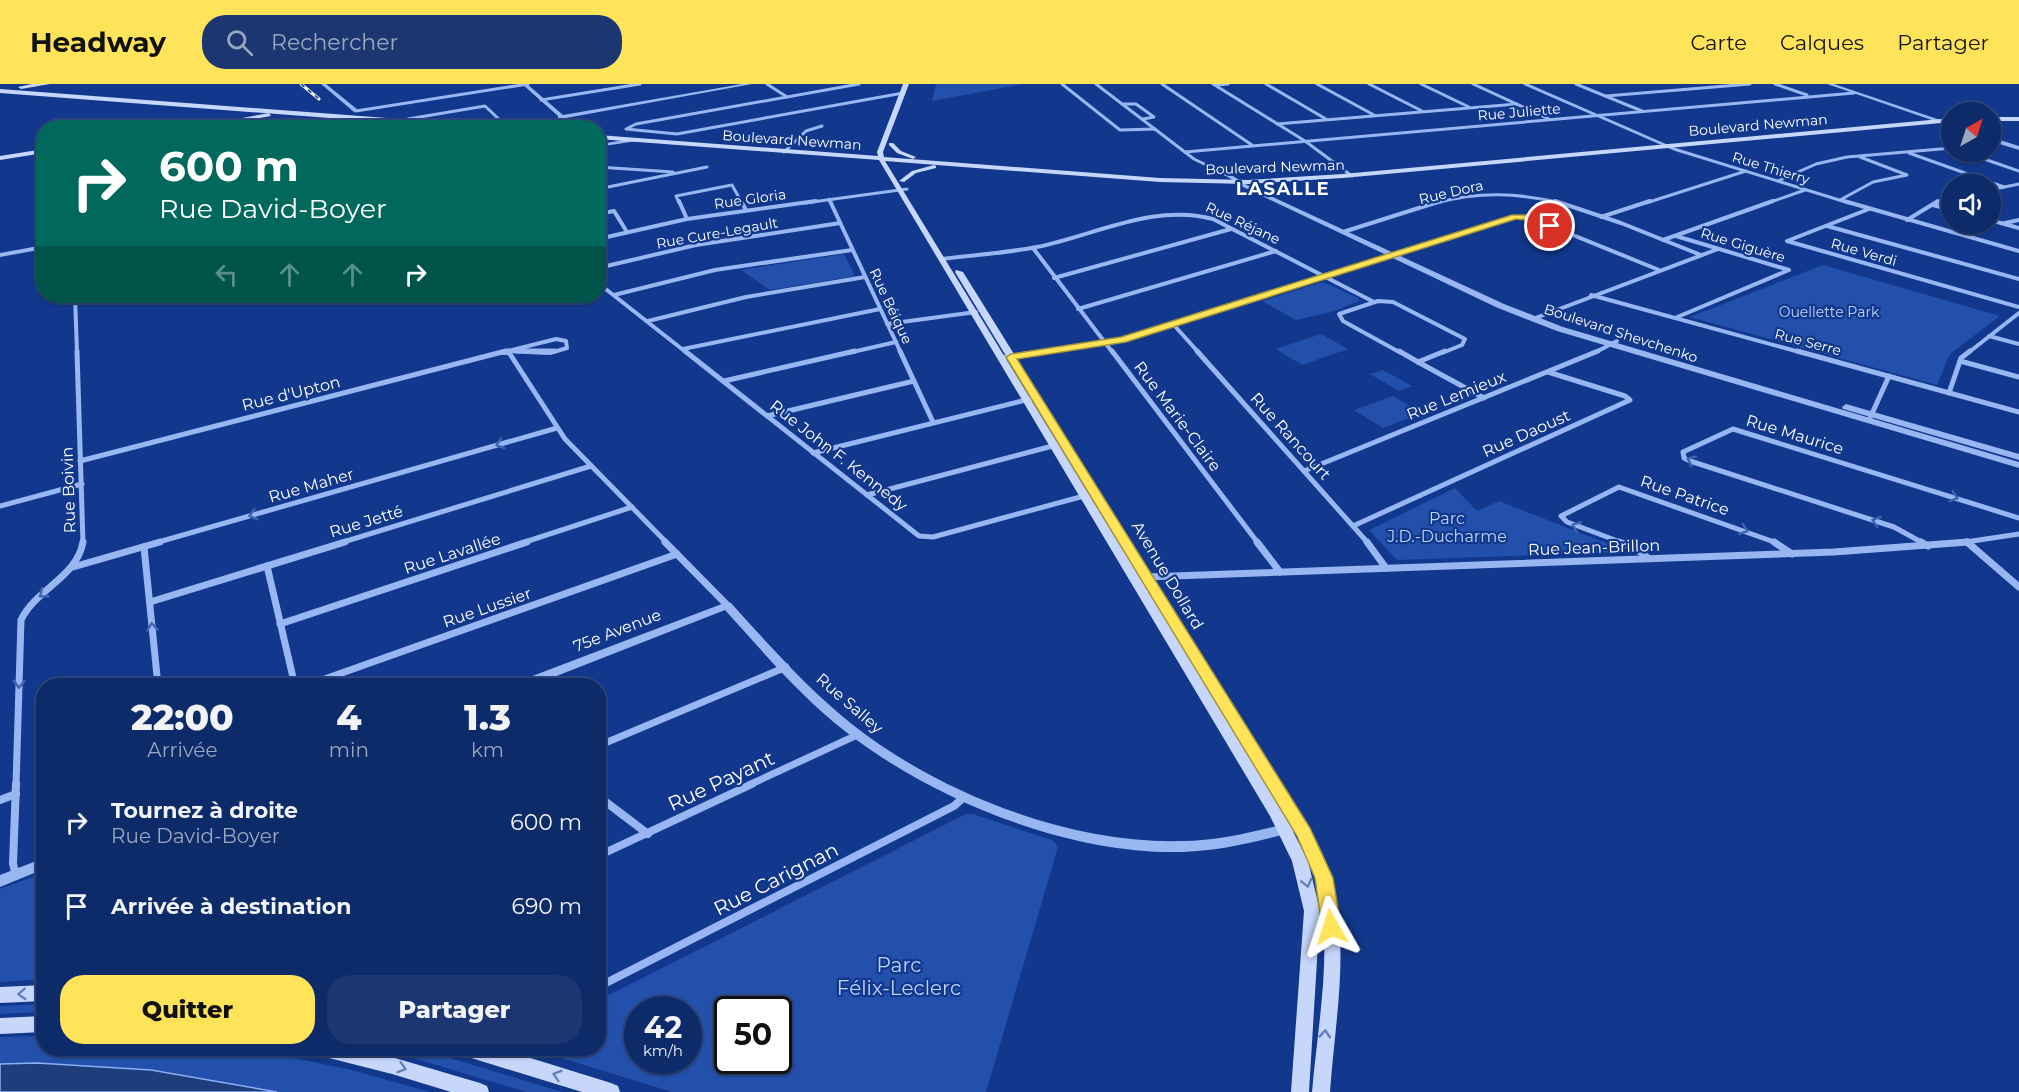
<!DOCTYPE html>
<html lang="fr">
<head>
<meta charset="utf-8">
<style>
  body { margin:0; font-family:Montserrat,sans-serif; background:#1b3671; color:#f1f3f6; height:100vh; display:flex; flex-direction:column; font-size:22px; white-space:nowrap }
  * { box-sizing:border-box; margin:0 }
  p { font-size:20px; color:#9aa7c0 }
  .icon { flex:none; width:33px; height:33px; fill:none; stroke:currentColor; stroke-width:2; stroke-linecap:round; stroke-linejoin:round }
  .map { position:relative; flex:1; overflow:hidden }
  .details { position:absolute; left:36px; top:594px; width:570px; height:378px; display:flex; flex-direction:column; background:#0d2a69; border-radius:24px; box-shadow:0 2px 4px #0004,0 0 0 2px #2d467d }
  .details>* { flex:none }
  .top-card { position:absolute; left:36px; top:36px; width:570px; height:183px; border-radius:24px; box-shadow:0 2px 4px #0004,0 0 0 2px #2d467d; background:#00695c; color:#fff; overflow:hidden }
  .needle { width:39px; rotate:39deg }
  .fabs { position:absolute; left:1941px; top:18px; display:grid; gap:12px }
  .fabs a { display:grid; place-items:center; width:60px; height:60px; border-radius:50%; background:#0d2a69; box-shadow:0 2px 4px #0004,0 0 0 2px #2d467d; font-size:30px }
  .speed { position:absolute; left:624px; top:912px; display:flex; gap:12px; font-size:30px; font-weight:700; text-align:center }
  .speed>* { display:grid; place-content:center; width:78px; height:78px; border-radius:50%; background:#0d2a69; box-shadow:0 2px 4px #0004,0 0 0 2px #2d467d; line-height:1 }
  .speed small { font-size:15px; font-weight:400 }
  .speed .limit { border:3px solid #111; border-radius:9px; background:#fff; color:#111 }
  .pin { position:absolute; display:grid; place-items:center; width:51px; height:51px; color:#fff; margin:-26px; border:3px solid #fff; border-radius:50%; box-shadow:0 2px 6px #0007 }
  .me { position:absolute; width:66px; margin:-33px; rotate:354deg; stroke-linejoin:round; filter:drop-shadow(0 0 4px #0008) }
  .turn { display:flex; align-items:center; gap:21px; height:126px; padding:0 24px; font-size:27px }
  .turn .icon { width:78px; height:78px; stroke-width:2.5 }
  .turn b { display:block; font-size:42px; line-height:51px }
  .lanes { display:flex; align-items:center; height:57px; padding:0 24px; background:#0003; justify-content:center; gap:30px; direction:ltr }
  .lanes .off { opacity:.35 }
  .eta { display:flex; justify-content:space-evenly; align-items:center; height:102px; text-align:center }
  .eta b { font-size:36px; font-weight:800; line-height:42px }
  .action { display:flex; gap:12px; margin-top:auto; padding:12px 24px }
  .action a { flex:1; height:69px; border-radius:24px; background:#ffe359; color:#111; font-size:24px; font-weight:800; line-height:69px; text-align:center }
  .action a+a { background:#1b3671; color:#f1f3f6 }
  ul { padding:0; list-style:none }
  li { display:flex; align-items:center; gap:18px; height:84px; padding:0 24px }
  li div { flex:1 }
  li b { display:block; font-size:22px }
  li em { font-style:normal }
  header { display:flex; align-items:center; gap:36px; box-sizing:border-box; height:84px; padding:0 30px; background:#ffe359; color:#111 }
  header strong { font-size:28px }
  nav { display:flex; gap:33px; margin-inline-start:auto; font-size:21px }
  .search { width:420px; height:54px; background:#1b3671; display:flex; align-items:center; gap:15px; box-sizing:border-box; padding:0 21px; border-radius:24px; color:#9aa7c0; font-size:22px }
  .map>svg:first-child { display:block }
</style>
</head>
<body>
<header>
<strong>Headway</strong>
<div class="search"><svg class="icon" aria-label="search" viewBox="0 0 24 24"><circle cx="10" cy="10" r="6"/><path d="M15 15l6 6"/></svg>Rechercher</div>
<nav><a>Carte</a><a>Calques</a><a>Partager</a></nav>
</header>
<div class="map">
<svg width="2019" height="1008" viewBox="0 0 2019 1008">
  <rect width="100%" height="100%" fill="#11388c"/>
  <g fill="#2350ab" fill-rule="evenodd">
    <polygon points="936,0 1023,0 932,17"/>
    <polygon points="844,170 855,192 770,206 741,186"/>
    <polygon points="1823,181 2000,232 1950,270 1937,301 1690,233"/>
    <polygon points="1323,198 1358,214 1359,217 1332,228 1296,236 1262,217"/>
    <polygon points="1321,250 1348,265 1302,281 1276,265"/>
    <polygon points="1383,286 1412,302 1399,307 1370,290"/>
    <polygon points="1393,312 1422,329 1383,344 1354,326"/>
    <polygon points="1455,404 1477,427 1499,417 1619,464 1621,468 1397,476 1369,446"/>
    <path d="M966 730H973L1054 757 1058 763 986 1008H672L532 965 598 964 599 916ZM638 926H688V976H638ZM728 926H778V976H728Z"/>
    <polygon points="43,789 43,895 0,898 0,805"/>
    <polygon points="43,920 43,928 0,930 0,922"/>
    <polygon points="43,952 44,964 250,965 352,986 430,1008 277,1008 151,986 37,979 0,980 0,953"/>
    <polygon points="383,965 421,965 562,1008 526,1008"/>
  </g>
  <polygon fill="#203d7b" stroke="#8aaff5" stroke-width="1.5" points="37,979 151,986 277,1008 0,1008 0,980"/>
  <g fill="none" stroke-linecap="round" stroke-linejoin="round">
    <g stroke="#98b6f1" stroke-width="3">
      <polyline points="767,0 787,13"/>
      <polyline points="859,0 636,40 626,45 677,50 903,9"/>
      <polyline points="1062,0 1120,46 1155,45"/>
      <polyline points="1096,0 1194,75 1233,94"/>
      <polyline points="1162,0 1252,61"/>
      <polyline points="1213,0 1305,57 1352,92"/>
      <polyline points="1266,0 1326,35"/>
      <polyline points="1317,0 1374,31"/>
      <polyline points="1369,0 1422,27"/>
      <polyline points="1421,0 1469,23"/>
      <polyline points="1473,0 1549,35"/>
      <polyline points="1525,0 1674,65 1849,119"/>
      <polyline points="1576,0 1642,27"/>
      <polyline points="1775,0 1807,11"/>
      <polyline points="1216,1 1228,0"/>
      <polyline points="1606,12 1750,0"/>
      <polyline points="541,16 640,0"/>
      <polyline points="1123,20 1136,20 1154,33 1143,35"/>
      <polyline points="356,27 528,0"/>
      <polyline points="1277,40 1517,20"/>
      <polyline points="402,44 401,39 408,35 485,22 503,39 503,44"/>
      <polyline points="784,68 806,47 822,42"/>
      <polyline points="1185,68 1854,9"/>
      <polyline points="1964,68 2019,87"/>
      <polyline points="1909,69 2004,103"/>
      <polyline points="598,83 673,88"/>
      <polyline points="1778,97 1816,80 1847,73 1952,64"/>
      <polyline points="598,105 707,83"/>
      <polyline points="1990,106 2019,100"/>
      <polyline points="829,115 831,119"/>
      <polyline points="1840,116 1873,98 1907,91 1860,73"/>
      <polyline points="679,119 676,112 732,101 742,119"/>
      <polyline points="805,119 907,105"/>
      <path d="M1436 119C1480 107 1518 109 1562 119"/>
      <polyline points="1646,119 1746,87"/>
      <polyline points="1768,119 1805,106"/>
      <polyline points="1936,119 1952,114"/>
    </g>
    <g stroke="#98b6f1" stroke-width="4">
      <polyline points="679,117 687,135"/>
      <polyline points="741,117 746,126"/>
      <polyline points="830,117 901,269"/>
      <polyline points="1555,117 1621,139 1701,171"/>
      <polyline points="1844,117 2019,167"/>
      <polyline points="1933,121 1952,126"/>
      <polyline points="1869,125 1787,157 2019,223"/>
      <polyline points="598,130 614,127 627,148"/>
      <polyline points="1601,133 1650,117"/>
      <polyline points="1907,136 1938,117"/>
      <polyline points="1990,136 2019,144"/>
      <polyline points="2005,139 2019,136"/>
      <polyline points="1827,142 2019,195"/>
      <polyline points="1343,148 1441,117"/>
      <polyline points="598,155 687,135 816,117"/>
      <polyline points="1663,156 1773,117"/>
      <polyline points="1033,164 1113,269"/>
      <path d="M941 175C973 171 1006 169 1037 163 1096 151 1153 119 1213 135L1374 218"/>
      <polyline points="598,184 696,161 840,139"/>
      <polyline points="1054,194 1231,145"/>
      <polyline points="598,199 687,269"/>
      <polyline points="614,211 715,186 852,166"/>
      <polyline points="1591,211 1803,269"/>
      <polyline points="75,212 77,269"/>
      <polyline points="1078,225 1276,167"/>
      <polyline points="1675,234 1789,186 1676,152"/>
      <polyline points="1533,235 1718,165"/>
      <polyline points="648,237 746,213 865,193"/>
      <polyline points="887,240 976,228"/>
      <polyline points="1173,240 1199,269"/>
      <polyline points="1989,252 2019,260"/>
      <polyline points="683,265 880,225"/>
      <polyline points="501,269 509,269"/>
      <polyline points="548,269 508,267 556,255 566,257 567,264 550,269"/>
      <polyline points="848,269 896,258"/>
      <polyline points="1035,269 1122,256 1515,133 1531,134 1659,186"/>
      <polyline points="1401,269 1343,237 1339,230 1378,217 1393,218 1465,255 1462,261 1442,269"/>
      <polyline points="1594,269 1617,257"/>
      <polyline points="1968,269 2019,229"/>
    </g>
    <g stroke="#98b6f1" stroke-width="5">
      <polyline points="77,267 83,459"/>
      <polyline points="508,267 565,355 667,459"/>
      <polyline points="516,267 555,267"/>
      <polyline points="685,267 919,452 933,453 1095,409"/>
      <polyline points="900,267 933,338"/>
      <polyline points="1112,267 1258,459"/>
      <polyline points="1197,267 1368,459"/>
      <polyline points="1399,267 1418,278"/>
      <polyline points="1797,267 2019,328"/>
      <polyline points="1001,274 1045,267"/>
      <polyline points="1960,277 2019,293"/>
      <polyline points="1418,278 1484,314"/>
      <polyline points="1418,278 1445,267"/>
      <polyline points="724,297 855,267"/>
      <polyline points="1949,309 1961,274 1970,267"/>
      <polyline points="767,332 914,297"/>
      <polyline points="1870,334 1889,292"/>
      <polyline points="813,369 1030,315"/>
      <polyline points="80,377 506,267"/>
      <polyline points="1304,387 1598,267"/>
      <polyline points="867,411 1064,359"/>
      <polyline points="0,422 82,400"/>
      <polyline points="1353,442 1630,316 1625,312 1548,288"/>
      <polyline points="155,459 557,344"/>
      <polyline points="340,459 591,382"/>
      <polyline points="522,459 632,423"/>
      <polyline points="1623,459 1567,438 1561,432 1619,403 1777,459"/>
      <polyline points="1923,459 1894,443 1690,377 1684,374 1683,368 1733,345 2019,434"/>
      <polyline points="1959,459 2019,450"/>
    </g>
    <g stroke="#98b6f1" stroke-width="7">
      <polyline points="665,458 727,521"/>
      <polyline points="1257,458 1280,488"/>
      <polyline points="1367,458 1386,484"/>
      <polyline points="1619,458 1635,464 1648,474"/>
      <polyline points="1774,458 1792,470"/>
      <polyline points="1921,458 1928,462"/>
      <polyline points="1967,458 2019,503"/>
      <polyline points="144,463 158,602"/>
      <polyline points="267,482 295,602"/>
      <polyline points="73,483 160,458"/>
      <polyline points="1145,493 1834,468 1968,458"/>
      <polyline points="150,518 345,458"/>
      <polyline points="280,540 527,458"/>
      <polyline points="305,602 677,470"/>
      <polyline points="598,662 786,583"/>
      <path d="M16 701 21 536C36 505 77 493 83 458"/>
      <polyline points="749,701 857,651"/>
    </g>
    <g stroke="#98b6f1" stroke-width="8">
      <polyline points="16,700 13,780 16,791"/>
      <polyline points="598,712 648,750"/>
      <polyline points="0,716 16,710"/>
      <polyline points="598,772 752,700"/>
      <polyline points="598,903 954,722 964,713"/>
    </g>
    <g fill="#98b6f1" fill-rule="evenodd">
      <polygon points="321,0 326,0 358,26 358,28 354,28"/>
      <polygon points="522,0 527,0 563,31 742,0 752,0 566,34 577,44 571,44 558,34 558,32"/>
      <polygon points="1827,0 1834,0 1952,40 1952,43"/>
      <polygon points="1990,53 2019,62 2019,66 1990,57"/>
      <polygon points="635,54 638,56 637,57 604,62 601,60"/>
      <polygon points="1233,92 1247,101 1504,220 1563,243 2019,378 2019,384 1557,247 1498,224 1243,103 1231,95 1230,94"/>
      <polygon points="44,161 44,165 0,173 0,169"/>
      <polygon points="1846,320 2019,370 2019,376 1843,325 1842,323"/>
      <path d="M727 518 731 519C769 561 808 605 853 641 941 710 1070 760 1182 757 1219 757 1255 747 1290 739L1295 740 1297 744 1295 748 1290 749C1255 758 1219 767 1183 768 1069 771 935 717 846 648 801 613 763 568 725 526L531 602H512L514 599Z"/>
      <polygon points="44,774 44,785 0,803 0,791"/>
    </g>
    <g fill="#c7d7fc" fill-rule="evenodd">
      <polygon points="32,0 50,0 21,5 18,3"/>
      <path d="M903 0H909L883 68 884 73 1160 94 1248 96 1343 90 1952 34V38L1343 94 1248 100 1160 98 885 77 1267 702 955 188 956 186 963 188 1303 735C1313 751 1323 767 1328 784 1352 855 1335 935 1330 1008H1312C1318 935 1336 855 1313 783 1306 763 1293 745 1282 726L1308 777 1320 827 1309 1008H1291L1304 827 1292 777 1270 732 879 76 598 55V51L878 72 877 68Z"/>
      <polygon points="0,5 493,42 496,44 462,44 0,9"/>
      <polygon points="269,29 271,32 205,44 188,44"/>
      <rect x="1990" y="33" width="29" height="4"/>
      <polygon points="889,59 893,59 901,67 916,73 913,75 897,69 889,61"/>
      <polygon points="44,65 44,69 0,76 0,72"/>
      <polygon points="934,81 936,82 936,84 916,89 904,98 899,97 912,87"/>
      <polygon points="44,901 44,917 0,919 0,903"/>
      <polygon points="44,932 44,948 0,950 0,934"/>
      <polygon points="316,964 361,964 480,999 487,1002 489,1008 451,1008 392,990 325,973 319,970"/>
      <polygon points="459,964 498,964 611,999 618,1002 620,1008 582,1008 468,973 462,970"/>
    </g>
    <g stroke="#fff" stroke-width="3">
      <polyline id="rail" points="301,0 319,15"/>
    </g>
    <use href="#rail" stroke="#11388c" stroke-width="1.5" stroke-dasharray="4.5" stroke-linecap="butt"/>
  </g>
  <defs><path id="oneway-chevron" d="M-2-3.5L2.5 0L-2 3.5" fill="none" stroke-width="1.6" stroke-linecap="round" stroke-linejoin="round" transform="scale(1.5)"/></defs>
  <g stroke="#4064af">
    <use href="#oneway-chevron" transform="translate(500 360) rotate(164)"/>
    <use href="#oneway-chevron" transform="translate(1691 376) rotate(-154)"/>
    <use href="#oneway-chevron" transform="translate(1954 413) rotate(17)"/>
    <use href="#oneway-chevron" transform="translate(253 431) rotate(164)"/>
    <use href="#oneway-chevron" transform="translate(1876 437) rotate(-162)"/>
    <use href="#oneway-chevron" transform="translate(1576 442) rotate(-158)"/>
    <use href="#oneway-chevron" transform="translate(1744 446) rotate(19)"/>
    <use href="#oneway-chevron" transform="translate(43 510) rotate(141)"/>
    <use href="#oneway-chevron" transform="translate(152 543) rotate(-96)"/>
    <use href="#oneway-chevron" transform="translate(19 600) rotate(92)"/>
  </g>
  <g stroke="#6380be">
    <use href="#oneway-chevron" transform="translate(1307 799) rotate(76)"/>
    <use href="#oneway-chevron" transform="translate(22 910) rotate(177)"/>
    <use href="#oneway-chevron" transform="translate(1325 950) rotate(-86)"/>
    <use href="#oneway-chevron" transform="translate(402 984) rotate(16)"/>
    <use href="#oneway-chevron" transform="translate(557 991) rotate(-163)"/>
  </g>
  <polygon fill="#ffe359" stroke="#a6943a" stroke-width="1.5" points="1512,131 1529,131 1554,142 1550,145 1525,136 1516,135 1126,258 1017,275 1310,744 1333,794 1341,843 1338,848 1331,851 1325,848 1322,843 1315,794 1297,752 1006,273 1011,270 1121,253"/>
  <g text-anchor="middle" stroke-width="4.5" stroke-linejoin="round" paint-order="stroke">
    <g font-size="14" fill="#fff" stroke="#11388c">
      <text transform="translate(1519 28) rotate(-5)" y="5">Rue Juliette</text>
      <text transform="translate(1758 41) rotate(-5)" y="5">Boulevard Newman</text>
      <text transform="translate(792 56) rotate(4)" y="5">Boulevard Newman</text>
      <text transform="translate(1275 83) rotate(-2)" y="5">Boulevard Newman</text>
      <text transform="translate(1771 84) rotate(17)" y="5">Rue Thierry</text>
      <text transform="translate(1451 108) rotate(-13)" y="5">Rue Dora</text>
      <text transform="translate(750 115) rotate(-8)" y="5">Rue Gloria</text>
      <text transform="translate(1243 139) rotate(25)" y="5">Rue Réjane</text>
      <text transform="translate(717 149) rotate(-10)" y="5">Rue Cure-Legault</text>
      <text transform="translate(1743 161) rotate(17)" y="5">Rue Giguère</text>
      <text transform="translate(1864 168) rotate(16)" y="5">Rue Verdi</text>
      <text transform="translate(891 222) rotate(65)" y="5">Rue Béique</text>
      <text transform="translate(1621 249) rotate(18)" y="5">Boulevard Shevchenko</text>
      <text transform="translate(1808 258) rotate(15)" y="5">Rue Serre</text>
    </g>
    <g font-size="14" fill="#bfd4fd" stroke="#11388c">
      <text x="1829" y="233">Ouellette Park</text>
    </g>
    <g font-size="16" fill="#fff" stroke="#11388c">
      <text transform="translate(291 309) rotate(-14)" y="6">Rue d'Upton</text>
      <text transform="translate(1456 311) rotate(-22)" y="6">Rue Lemieux</text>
      <text transform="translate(1178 332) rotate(53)" y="6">Rue Marie-Claire</text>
      <text transform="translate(1526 349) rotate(-24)" y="6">Rue Daoust</text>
      <text transform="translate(1795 350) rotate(17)" y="6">Rue Maurice</text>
      <text transform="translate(1291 352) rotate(48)" y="6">Rue Rancourt</text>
      <text transform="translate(839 371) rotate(38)" y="6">Rue John F. Kennedy</text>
      <text transform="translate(311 401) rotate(-16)" y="6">Rue Maher</text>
      <text transform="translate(68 406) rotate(-92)" y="6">Rue Boivin</text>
      <text transform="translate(1685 411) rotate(19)" y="6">Rue Patrice</text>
      <text transform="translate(366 437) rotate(-17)" y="6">Rue Jetté</text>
      <text transform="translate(1594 463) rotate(-2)" y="6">Rue Jean-Brillon</text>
      <text transform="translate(452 469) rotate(-18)" y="6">Rue Lavallée</text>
      <text transform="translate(1168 491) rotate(59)" y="6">Avenue Dollard</text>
      <text transform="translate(487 523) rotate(-19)" y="6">Rue Lussier</text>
      <text transform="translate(617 546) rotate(-21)" y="6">75e Avenue</text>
      <text transform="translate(850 619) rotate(41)" y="6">Rue Salley</text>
    </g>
    <g font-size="16" fill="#bfd4fd" stroke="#11388c">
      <text x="1447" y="440">Parc<tspan x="1447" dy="18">J.D.-Ducharme</tspan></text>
    </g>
    <g font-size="18" font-weight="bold" letter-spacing="1.5" fill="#fff" stroke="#11388c">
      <text x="1283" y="111">LASALLE</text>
    </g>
    <g font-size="20" fill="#fff" stroke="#11388c">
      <text transform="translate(721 697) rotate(-25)" y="7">Rue Payant</text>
      <text transform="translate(776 795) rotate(-27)" y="7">Rue Carignan</text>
    </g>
    <g font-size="20" fill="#bfd4fd" stroke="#11388c">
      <text x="899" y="888">Parc<tspan x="899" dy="23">Félix-Leclerc</tspan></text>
    </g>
  </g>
</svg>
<div class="fabs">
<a><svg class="needle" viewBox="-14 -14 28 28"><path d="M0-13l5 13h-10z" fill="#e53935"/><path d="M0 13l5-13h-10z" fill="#9aa7c0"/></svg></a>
<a><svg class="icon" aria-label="sound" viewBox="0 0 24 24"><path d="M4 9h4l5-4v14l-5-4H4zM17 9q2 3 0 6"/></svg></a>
</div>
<div class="speed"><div>42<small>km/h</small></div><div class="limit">50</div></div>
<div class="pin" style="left:1550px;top:142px;background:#d93025"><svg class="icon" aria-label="arrive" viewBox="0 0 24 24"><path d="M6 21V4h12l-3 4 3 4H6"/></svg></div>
<svg class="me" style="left:1331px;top:843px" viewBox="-20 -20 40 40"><path d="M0-17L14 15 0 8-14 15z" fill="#ffe359" stroke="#fff" stroke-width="4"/></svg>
<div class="top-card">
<div class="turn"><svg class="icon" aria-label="right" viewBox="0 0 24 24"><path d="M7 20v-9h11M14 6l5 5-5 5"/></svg><div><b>600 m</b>Rue David-Boyer</div></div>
<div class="lanes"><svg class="icon off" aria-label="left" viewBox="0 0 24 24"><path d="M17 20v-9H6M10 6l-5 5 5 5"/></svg><svg class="icon off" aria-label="ahead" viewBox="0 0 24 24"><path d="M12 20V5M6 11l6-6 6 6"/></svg><svg class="icon off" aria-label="ahead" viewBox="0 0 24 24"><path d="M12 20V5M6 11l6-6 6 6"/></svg><svg class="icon" aria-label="right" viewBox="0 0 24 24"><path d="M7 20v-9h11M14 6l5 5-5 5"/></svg></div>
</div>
<section class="details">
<div class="eta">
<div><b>22:00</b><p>Arrivée</p></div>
<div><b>4</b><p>min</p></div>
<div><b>1.3</b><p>km</p></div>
</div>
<ul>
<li><svg class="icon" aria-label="right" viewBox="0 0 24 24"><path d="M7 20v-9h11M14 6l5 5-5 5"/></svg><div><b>Tournez à droite</b><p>Rue David-Boyer</p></div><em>600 m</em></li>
<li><svg class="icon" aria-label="arrive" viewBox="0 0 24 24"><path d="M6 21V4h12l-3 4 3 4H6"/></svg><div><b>Arrivée à destination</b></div><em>690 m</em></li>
</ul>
<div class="action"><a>Quitter</a><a>Partager</a></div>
</section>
</div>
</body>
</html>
